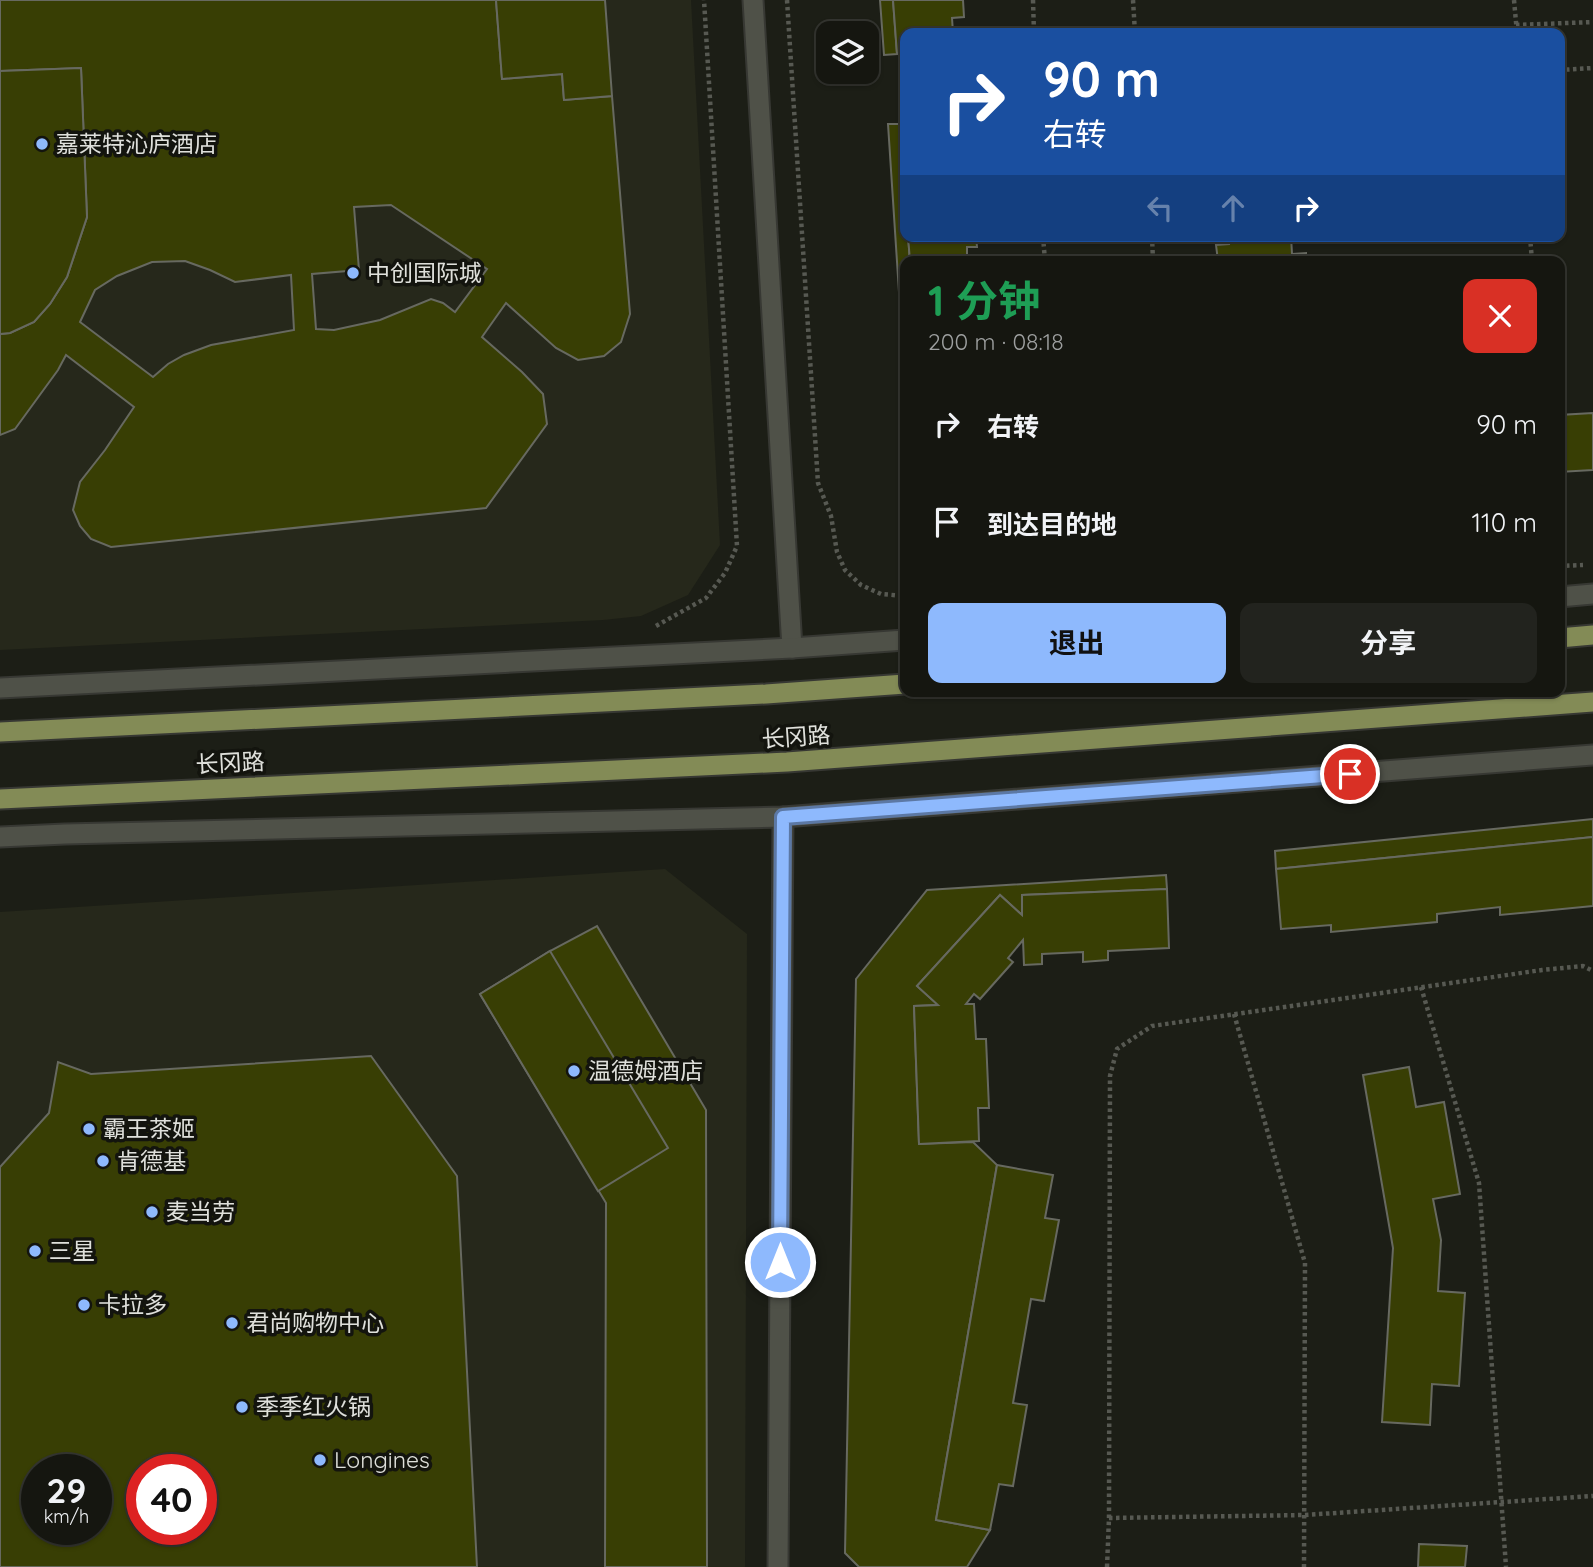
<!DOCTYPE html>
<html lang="zh">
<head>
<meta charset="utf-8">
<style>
  body { margin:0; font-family:Quicksand,"Noto Sans SC",sans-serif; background:#22231e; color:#f1f3f6; height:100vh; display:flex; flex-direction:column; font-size:26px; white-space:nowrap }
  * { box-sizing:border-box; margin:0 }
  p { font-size:23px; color:#9d9f9f }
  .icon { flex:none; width:38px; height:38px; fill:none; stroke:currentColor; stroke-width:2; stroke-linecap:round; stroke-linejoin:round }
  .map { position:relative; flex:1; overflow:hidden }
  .drawer { position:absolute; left:900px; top:256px; width:665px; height:441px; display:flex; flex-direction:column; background:#151610; border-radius:14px; box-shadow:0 2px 5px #0004,0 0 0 2px #343530 }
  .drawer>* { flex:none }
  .banner { position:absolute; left:900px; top:28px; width:665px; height:214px; border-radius:14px; box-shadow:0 2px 5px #0004,0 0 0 2px #343530; background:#1a4fa0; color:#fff; overflow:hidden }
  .tools { position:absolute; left:816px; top:21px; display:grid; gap:14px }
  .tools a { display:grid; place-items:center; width:63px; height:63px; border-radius:14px; background:#151610; box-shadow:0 2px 5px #0004,0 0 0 2px #343530; font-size:35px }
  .speed { position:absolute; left:21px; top:1454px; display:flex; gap:14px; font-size:35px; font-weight:700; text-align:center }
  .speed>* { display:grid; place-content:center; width:91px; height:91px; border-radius:50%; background:#151610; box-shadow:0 2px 5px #0004,0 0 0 2px #343530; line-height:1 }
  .speed small { font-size:18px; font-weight:400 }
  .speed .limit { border:10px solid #d22; background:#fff; color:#111 }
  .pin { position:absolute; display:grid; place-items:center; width:60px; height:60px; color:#fff; margin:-30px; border:4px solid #fff; border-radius:50%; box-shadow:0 2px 7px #0007 }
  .me { position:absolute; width:77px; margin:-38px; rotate:0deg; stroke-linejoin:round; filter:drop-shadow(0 0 5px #0008) }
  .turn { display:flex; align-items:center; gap:24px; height:147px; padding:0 28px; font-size:32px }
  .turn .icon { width:91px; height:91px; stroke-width:2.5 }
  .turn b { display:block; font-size:49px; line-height:60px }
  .lanes { display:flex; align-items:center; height:66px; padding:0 28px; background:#0003; justify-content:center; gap:35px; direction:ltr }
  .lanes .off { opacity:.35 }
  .round { display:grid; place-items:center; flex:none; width:74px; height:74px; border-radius:14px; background:#22231e }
  .head { display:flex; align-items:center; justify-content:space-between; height:119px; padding:0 28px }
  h1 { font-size:42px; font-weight:700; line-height:52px; color:#1e9e55 }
  .action { display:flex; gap:14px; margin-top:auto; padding:14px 28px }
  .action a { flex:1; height:80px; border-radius:14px; background:#8eb9fd; color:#111; font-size:28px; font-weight:700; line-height:80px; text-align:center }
  .action a+a { background:#22231e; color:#f1f3f6 }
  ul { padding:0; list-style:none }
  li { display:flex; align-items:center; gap:21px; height:98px; padding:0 28px }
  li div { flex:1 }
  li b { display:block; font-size:26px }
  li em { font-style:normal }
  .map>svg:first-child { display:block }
</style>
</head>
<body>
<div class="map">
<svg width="1593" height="1567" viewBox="0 0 1593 1567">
  <rect width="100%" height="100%" fill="#1c1e16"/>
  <g fill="#26281b" fill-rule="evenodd">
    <polygon points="0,0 691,0 720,545 688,595 641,616 603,620 0,650"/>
    <path d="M665 869 747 934 745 1567H0V912ZM37 1470H96V1530H37ZM142 1470H201V1530H142Z"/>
  </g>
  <g fill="#383e04" stroke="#676960" stroke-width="2" fill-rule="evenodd">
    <path d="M0 0H496L502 79 562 74 564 100 612 96 630 314 621 342 604 356 578 360 556 348 506 303 482 337 522 372 543 394 547 424 486 508 111 547 91 539 80 526 73 510 80 482 105 450 134 407 66 355 58 370 15 429 0 435V334L10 333 34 322 50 304 67 277 87 217 81 68 0 71ZM391 205 487 269 455 312 443 303 431 299 380 320 334 330 316 329 312 274 359 270 354 207ZM185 261 210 270 235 282 291 275 294 330 211 345 184 355 168 364 153 377 80 322 95 290 117 276 152 262Z"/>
    <polygon points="496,0 605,0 612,96 564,100 562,74 502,79"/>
    <polygon points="880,0 893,0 897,54 884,55"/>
    <polygon points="893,0 963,0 964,17 952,18 953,33 905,33 905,53 897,54"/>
    <polygon points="81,68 87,217 67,277 50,304 34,322 10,333 0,334 0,71"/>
    <polygon points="905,123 905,187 901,124"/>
    <polygon points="888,124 901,124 905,187 905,236 908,236 910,261 905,261 905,384"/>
    <polygon points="908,236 976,236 977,247 967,247 967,261 910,261"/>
    <polygon points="1228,236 1291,236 1292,254 1306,253 1306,261 1218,261 1216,245 1229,244"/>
    <polygon points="1593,413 1593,470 1559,472 1559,415"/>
    <polygon points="1593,819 1593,837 1276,869 1275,851"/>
    <polygon points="1593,837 1593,906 1500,915 1500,907 1437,914 1437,922 1331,932 1331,925 1281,929 1276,869"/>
    <polygon points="1166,875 1167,889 1022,895 1022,915 1000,895 917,986 938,1005 914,1006 919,1144 973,1142 997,1165 936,1520 990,1530 967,1567 859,1567 845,1553 856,979 927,890"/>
    <polygon points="1167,889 1169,948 1108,951 1108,960 1083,962 1083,952 1042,954 1042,964 1024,965 1023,940 1008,958 1013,962 980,999 974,994 966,1004 974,1004 976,1039 986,1039 989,1108 978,1108 979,1141 919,1144 914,1006 938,1005 917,986 1000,895 1022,915 1022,895"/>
    <polygon points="597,926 706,1110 707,1567 605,1567 606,1203 480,994 550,951"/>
    <polygon points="550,951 668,1148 598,1191 480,994"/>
    <path d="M371 1056 457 1176 477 1567H0V1167L49 1113 58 1062 91 1074ZM37 1470H96V1530H37ZM142 1470H201V1530H142Z"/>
    <polygon points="1409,1067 1416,1107 1444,1102 1460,1194 1433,1199 1441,1240 1438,1291 1465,1293 1459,1386 1432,1384 1430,1425 1382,1422 1393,1248 1363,1075"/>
    <polygon points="997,1165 1053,1175 1045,1218 1059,1220 1044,1301 1031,1299 1013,1403 1027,1405 1013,1486 999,1484 990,1530 936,1520"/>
    <polygon points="1419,1544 1467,1546 1465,1567 1418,1567"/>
  </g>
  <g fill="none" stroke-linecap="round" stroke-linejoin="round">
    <g stroke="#373833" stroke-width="23">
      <g id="tertiary">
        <polyline points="753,0 792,648"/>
        <polyline points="1559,597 1593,594"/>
        <polyline points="0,688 792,648 905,640"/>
        <polyline points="0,837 65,834 783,817 1593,755"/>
        <polyline points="778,1567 783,817"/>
      </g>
    </g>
    <g stroke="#373833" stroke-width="23">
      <g id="primary">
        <polyline points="1559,638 1593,635"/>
        <polyline points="0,732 766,694 905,684"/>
        <polyline points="0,799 787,762 1593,702"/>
      </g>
    </g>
    <g stroke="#575952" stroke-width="4.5" stroke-dasharray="3.5 3.5" stroke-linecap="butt">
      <polyline points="787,0 818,483 831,516 837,552 845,570 861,585 881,594 905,596"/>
      <polyline points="1033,0 1034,33"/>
      <polyline points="1133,0 1135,33"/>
      <polyline points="1514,0 1517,33"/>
      <polyline points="1516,25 1593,22"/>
      <polyline points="1559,70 1593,68"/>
      <polyline points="1043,236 1045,261"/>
      <polyline points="1152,236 1153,261"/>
      <polyline points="1530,236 1532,261"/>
      <polyline points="1559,566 1583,565"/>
      <polyline points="656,626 706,598 725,573 737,546 704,0"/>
      <polyline points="1421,987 1479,1183 1506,1567"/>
      <polyline points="1234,1014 1305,1263 1304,1567"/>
      <polyline points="1109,1518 1305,1515 1593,1496"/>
      <polyline points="1107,1567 1109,1518 1110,1076 1117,1049 1152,1026 1542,970 1583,966 1593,971"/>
    </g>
    <use href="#tertiary" stroke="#4f5148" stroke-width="19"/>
    <use href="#primary" stroke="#838b56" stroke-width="19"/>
  </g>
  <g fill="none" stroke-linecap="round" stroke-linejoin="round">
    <g stroke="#5c78a4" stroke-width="18">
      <polyline id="route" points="780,1262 783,817 1350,774"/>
    </g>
    <use href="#route" stroke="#8eb9fd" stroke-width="12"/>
  </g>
  <g fill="#8eb9fd" stroke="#13140e" stroke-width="2.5">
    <circle cx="42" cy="144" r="7"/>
    <circle cx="353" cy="273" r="7"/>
    <circle cx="574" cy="1071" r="7"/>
    <circle cx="89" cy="1129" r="7"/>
    <circle cx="103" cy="1161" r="7"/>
    <circle cx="152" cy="1212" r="7"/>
    <circle cx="35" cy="1251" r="7"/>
    <circle cx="84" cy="1305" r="7"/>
    <circle cx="232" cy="1323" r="7"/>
    <circle cx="242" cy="1407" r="7"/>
    <circle cx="320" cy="1460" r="7"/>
  </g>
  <g text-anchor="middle" stroke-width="7" stroke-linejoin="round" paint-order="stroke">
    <g font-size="23" fill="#dfe0db" stroke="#13140e" text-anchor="start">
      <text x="56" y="152">嘉莱特沁庐酒店</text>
      <text x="367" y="281">中创国际城</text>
      <text x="588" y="1079">温德姆酒店</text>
      <text x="103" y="1137">霸王茶姬</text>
      <text x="117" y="1169">肯德基</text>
      <text x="166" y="1220">麦当劳</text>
      <text x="49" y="1259">三星</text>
      <text x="98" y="1313">卡拉多</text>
      <text x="246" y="1331">君尚购物中心</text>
      <text x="256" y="1415">季季红火锅</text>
      <text x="334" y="1468">Longines</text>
    </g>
    <g font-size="23" fill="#dfe0db" stroke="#13140e">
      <text transform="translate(796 737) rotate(-4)" y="8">长冈路</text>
      <text transform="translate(230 763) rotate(-3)" y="8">长冈路</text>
    </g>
  </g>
</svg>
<div class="tools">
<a><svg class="icon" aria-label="layers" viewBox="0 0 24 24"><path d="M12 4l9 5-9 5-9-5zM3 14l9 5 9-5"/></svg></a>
</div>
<div class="speed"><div>29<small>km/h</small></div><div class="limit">40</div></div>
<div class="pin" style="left:1350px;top:774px;background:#d93025"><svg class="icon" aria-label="arrive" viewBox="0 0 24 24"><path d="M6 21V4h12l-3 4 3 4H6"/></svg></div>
<svg class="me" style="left:780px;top:1262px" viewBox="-20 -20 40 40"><circle r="17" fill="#8eb9fd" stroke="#fff" stroke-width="3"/><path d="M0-11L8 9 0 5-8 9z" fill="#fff"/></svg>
<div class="banner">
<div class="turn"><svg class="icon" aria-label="right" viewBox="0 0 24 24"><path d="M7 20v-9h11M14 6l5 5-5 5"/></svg><div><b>90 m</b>右转</div></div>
<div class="lanes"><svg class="icon off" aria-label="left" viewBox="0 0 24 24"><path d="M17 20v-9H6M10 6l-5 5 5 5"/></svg><svg class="icon off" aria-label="ahead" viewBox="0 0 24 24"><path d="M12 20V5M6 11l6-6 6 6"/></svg><svg class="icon" aria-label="right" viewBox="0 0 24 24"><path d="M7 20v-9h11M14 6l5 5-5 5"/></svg></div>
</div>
<section class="drawer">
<div class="head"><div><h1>1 分钟</h1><p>200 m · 08:18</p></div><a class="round" style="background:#d93025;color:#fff"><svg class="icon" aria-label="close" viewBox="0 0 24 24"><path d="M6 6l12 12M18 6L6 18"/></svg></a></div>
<ul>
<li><svg class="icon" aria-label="right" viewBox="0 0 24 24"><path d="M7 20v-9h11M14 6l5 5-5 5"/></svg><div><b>右转</b></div><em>90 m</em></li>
<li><svg class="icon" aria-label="arrive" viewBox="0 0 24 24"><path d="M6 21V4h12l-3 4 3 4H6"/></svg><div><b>到达目的地</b></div><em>110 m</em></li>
</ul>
<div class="action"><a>退出</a><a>分享</a></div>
</section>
</div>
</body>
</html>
